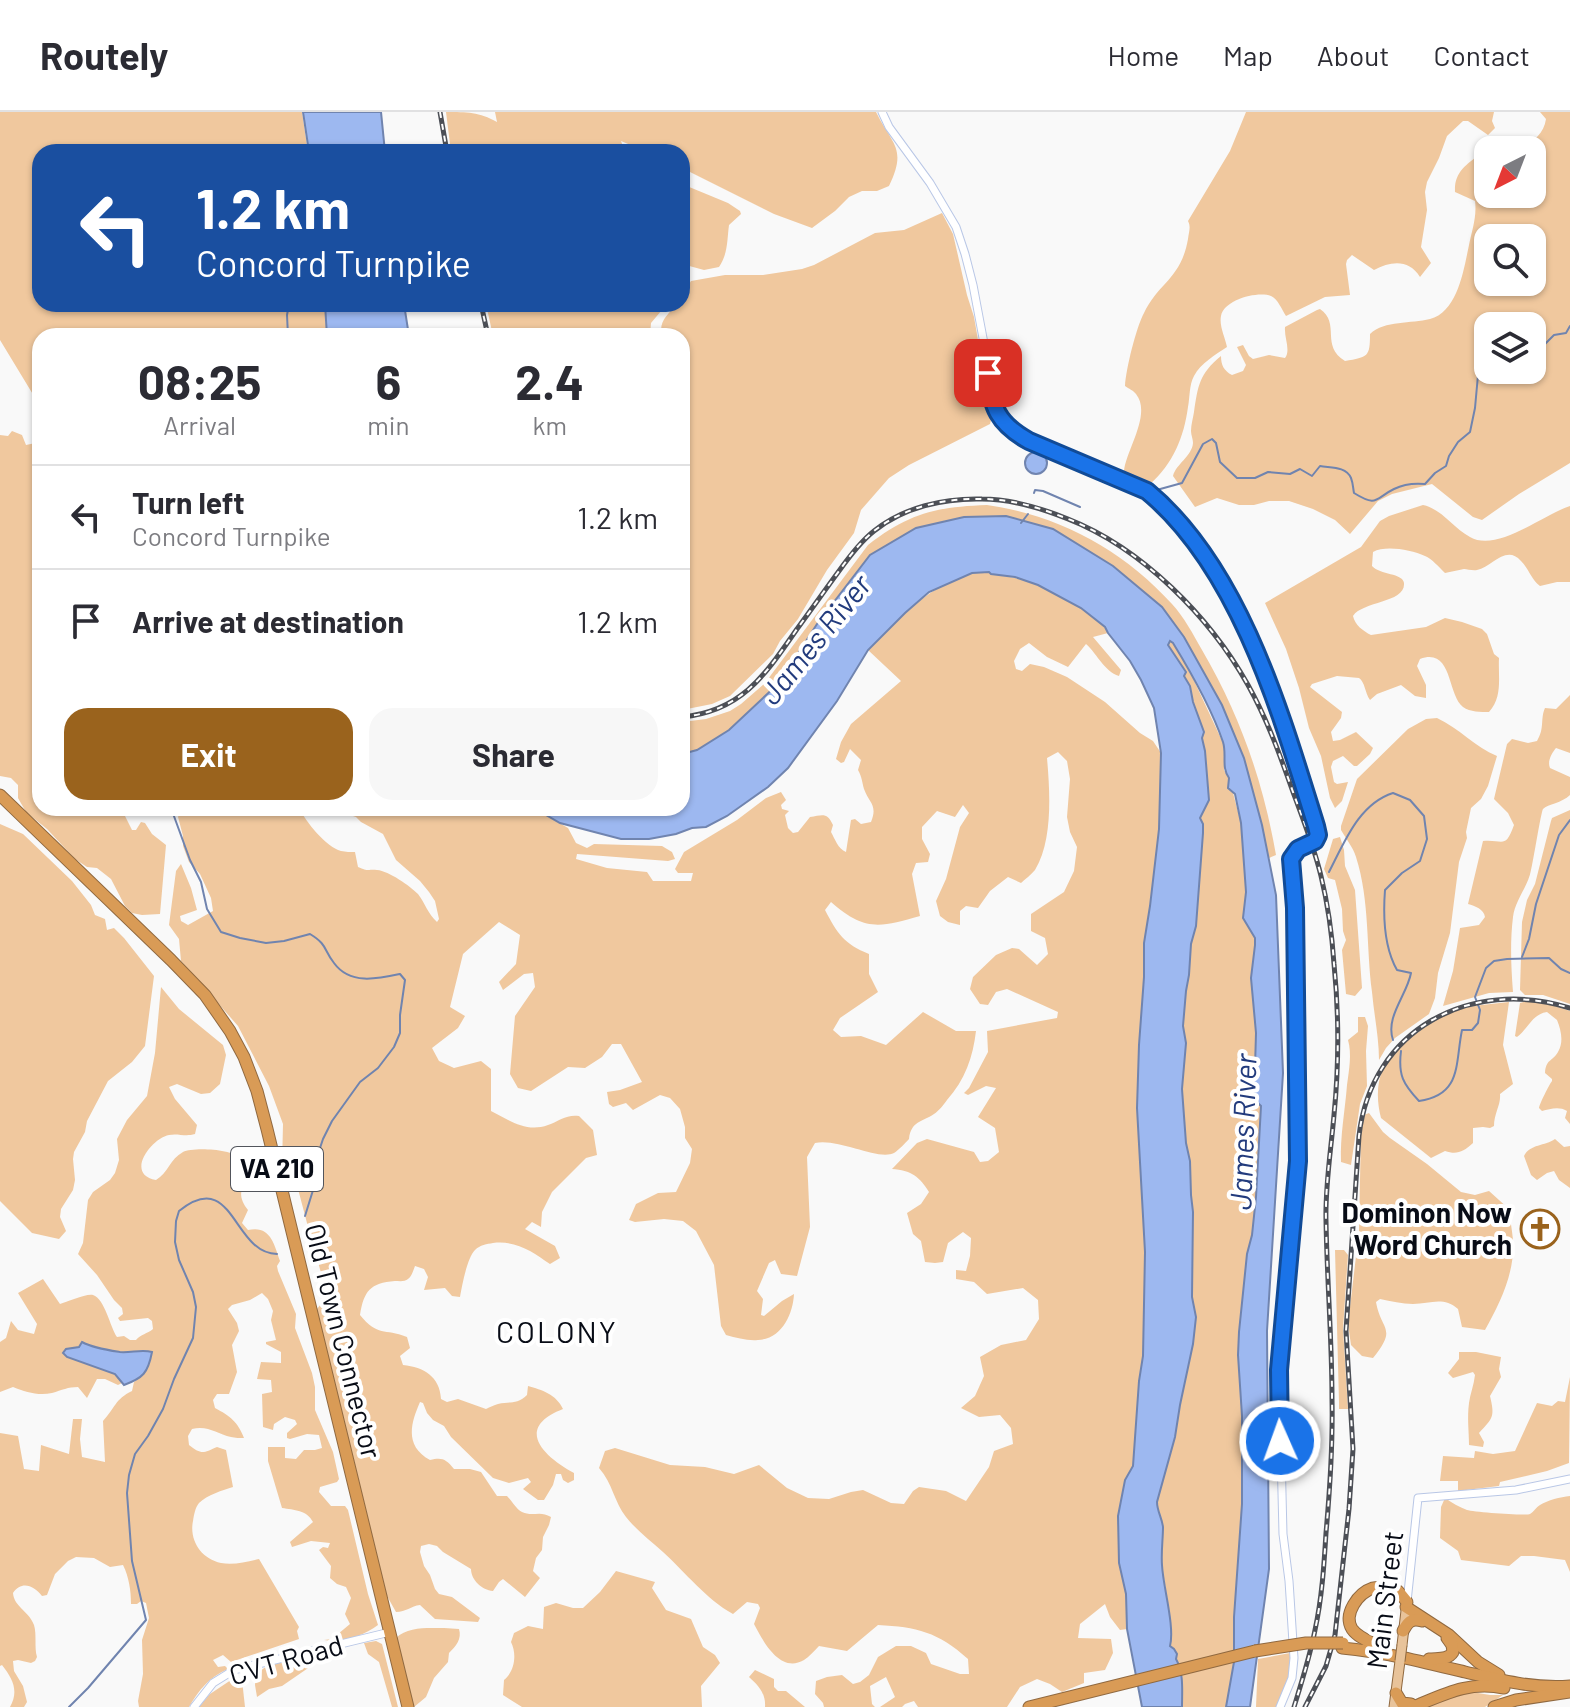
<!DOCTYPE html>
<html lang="en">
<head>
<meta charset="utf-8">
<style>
  body { margin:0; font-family:Barlow,sans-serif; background:#f7f7f7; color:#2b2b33; height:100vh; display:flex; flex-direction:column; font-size:30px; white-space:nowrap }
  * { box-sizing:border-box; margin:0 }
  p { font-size:26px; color:#7c7c81 }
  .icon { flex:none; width:44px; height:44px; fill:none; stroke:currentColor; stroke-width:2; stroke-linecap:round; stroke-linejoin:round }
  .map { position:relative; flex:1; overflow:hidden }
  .panel { position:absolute; left:32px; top:216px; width:658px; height:488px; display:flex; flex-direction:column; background:#fff; border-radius:24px; box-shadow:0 2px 6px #0004 }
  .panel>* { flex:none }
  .guide { position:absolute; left:32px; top:32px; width:658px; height:168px; border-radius:24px; box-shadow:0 2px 6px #0004; background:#1a4fa0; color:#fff; overflow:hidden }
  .needle { width:52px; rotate:222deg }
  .controls { position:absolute; left:1474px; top:24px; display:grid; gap:16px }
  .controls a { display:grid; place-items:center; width:72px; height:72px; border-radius:16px; background:#fff; box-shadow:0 2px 6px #0004; font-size:40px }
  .pin { position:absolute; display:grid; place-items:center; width:68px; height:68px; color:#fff; margin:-34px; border-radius:16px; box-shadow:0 4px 12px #0006 }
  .me { position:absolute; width:88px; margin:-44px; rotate:358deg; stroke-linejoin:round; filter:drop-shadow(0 0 6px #0008) }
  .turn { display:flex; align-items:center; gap:28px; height:168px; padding:0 32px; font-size:36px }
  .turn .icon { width:104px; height:104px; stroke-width:2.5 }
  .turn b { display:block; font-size:56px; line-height:68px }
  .eta { display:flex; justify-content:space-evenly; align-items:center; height:136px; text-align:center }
  .eta b { font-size:48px; font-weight:700; line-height:56px }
  .button { display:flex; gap:16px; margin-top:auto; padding:16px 32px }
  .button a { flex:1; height:92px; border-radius:24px; background:#9a631d; color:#fff; font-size:32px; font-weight:700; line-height:92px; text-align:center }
  .button a+a { background:#f7f7f7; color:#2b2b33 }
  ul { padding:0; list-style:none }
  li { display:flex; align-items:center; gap:24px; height:104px; padding:0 32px; border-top:2px solid #e1e1e2 }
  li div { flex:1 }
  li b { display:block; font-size:30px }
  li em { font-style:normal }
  header { display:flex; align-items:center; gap:48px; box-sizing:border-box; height:112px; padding:0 40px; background:#fff; border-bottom:2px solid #e1e1e2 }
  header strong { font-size:38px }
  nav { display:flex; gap:44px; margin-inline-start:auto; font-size:28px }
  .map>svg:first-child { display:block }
</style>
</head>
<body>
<header>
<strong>Routely</strong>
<nav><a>Home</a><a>Map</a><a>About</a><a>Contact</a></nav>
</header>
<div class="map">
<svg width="1570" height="1595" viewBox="0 0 1570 1595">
  <rect width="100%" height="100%" fill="#f9f9f9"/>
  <g fill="#f0c89e" fill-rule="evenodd">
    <polygon points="0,0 302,0 308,40 40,40 40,192 325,192 327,224 40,224 40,294 0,228"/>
    <path d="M446 0C467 0 479 0 497 10L495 0H876C893 34 907 36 889 74L877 79H862L849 85 835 99 812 116 774 102 682 56V40H647L621 29 625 40H451Z"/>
    <path d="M1246 0H1494L1492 9 1495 16 1488 23 1468 9H1463L1447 24 1439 46 1427 70 1425 80 1427 98 1421 135 1431 151 1420 165C1409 147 1391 149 1374 158L1352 143 1347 148 1346 152 1350 183 1325 185 1286 204C1282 198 1278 187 1271 184 1257 179 1224 188 1221 204 1219 214 1225 225 1227 235 1215 243 1201 251 1194 264 1189 273 1190 285 1188 295 1184 325 1173 352 1150 372 1139 371 1131 367 1124 359 1126 338 1152 302 1136 282 1133 278 1129 277 1125 274 1126 257 1136 216 1144 201 1159 170 1181 167 1188 127 1189 119 1191 115 1188 109L1230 39Z"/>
    <path d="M1540 0H1570V351L1519 382 1482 408 1473 405 1432 372 1392 382 1378 389 1350 422 1335 408 1313 397 1289 389H1269L1254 393H1239L1217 386 1195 395 1173 364C1176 352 1192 344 1193 331 1193 327 1191 323 1191 319 1191 313 1193 306 1194 300 1198 274 1199 262 1221 244 1221 253 1224 259 1232 263L1243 259 1246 253 1237 235 1243 233 1249 244 1253 247 1269 243 1285 246C1291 238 1284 226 1285 215L1317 198 1320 197C1341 211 1320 234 1345 249 1368 245 1370 245 1370 222 1385 208 1411 212 1430 207 1458 200 1464 156 1469 133 1472 118 1477 105 1475 89L1455 80C1454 60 1466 53 1480 42L1488 46V82H1532V38H1523C1533 28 1544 22 1546 7ZM1532 126V170H1488V126ZM1488 214H1532V258H1488Z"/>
    <path d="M682 72 728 91 740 99 741 102 729 113C727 128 728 142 719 155L704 158 682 152Z"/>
    <path d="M942 101 953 122 967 183 974 205 978 228 984 286 991 308 990 312 909 353 889 366 861 398 854 421 827 458 798 507 780 529 773 542 730 584 712 592 682 598V224H662C658 210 668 202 677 192H682V183L691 169 725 163H763L802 157 814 153 875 121 904 118Z"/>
    <polygon points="486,192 667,192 651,211 650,224 493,224"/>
    <polygon points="12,319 22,323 26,333 40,330 40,696 121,696 132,718 136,718 141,710 145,711 152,722 166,733 160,802 142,803 132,801 125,794 111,767 97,756 87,755 75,747 47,717 26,700 18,686 18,673 11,666 0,664 0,323 8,324"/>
    <path d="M987 393C1059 403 1123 438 1172 492 1184 505 1193 522 1202 538 1240 603 1263 669 1276 743L1269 746 1262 713 1244 646 1222 593 1184 525 1162 495 1113 454 1053 417 1006 404 870 443 817 512 779 571 729 618 697 638 682 642V610L706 607 730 599 741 592 765 571 868 433C909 401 936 395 987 393Z"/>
    <path d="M1423 393C1442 397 1453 416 1470 425 1497 441 1544 402 1570 394V470H1557L1540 474C1531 467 1529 457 1521 449 1506 432 1492 455 1477 458 1473 459 1467 457 1464 457 1458 458 1451 460 1445 461 1439 455 1432 447 1425 444 1411 438 1386 433 1373 440L1372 454C1380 463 1403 461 1404 471 1406 491 1363 489 1353 504 1355 513 1363 519 1371 523L1426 515 1445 506 1462 510 1482 517 1487 522 1494 542 1499 546C1498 565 1503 585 1489 600 1481 600 1470 600 1463 595 1447 583 1453 535 1420 547L1417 554 1426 573V586L1415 584 1401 573 1377 582 1370 588C1365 581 1365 570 1359 566L1337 564 1312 572 1310 575 1342 600 1341 606 1331 620 1333 629 1340 628 1356 620 1373 636 1370 642 1357 654H1354L1343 644 1333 649 1331 655 1334 670 1337 672 1348 670 1342 689 1335 696 1330 686 1321 644 1309 616 1299 576 1286 537 1265 491 1361 435 1380 409 1389 404Z"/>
    <path d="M982 459 989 460 991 462C1006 464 1020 466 1035 472 1053 478 1101 504 1108 521L1093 525 1121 558 1119 564C1104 559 1098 543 1086 532L1068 555 1047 545 1029 531 1020 537 1014 549 1016 557 1022 559 1030 552 1044 555 1067 565 1105 590 1140 621 1153 629 1161 641 1159 717 1150 794 1144 831V865L1139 933 1137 996 1145 1139 1143 1244 1139 1270 1133 1354 1125 1368 1118 1404 1119 1451 1126 1482 1127 1517 1120 1518 1110 1505 1105 1492 1080 1512 1078 1526 1111 1527 1113 1541 1105 1558 1084 1561V1571L1062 1580 1050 1572 1037 1567 1020 1575 1007 1595H918L914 1589 905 1592 902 1595H880L895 1585 886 1565 870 1574 872 1592 875 1595H824L823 1591 815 1582 816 1569 827 1565 842 1563 853 1572 860 1570 869 1563 878 1545 896 1534H911L926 1541 931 1552 960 1562H969L968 1547C938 1520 917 1515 878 1513L847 1539 819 1534C814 1539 809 1545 804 1548 780 1562 763 1529 754 1512L760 1496 758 1492 747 1490 733 1502C706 1487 686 1461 663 1440 651 1429 636 1418 626 1405 614 1390 613 1372 599 1356L605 1339 615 1336 670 1353 705 1355 734 1362 759 1353 787 1376 808 1386 829 1387 851 1380 863 1378 891 1391 904 1392 913 1379 919 1375 946 1379 966 1389 989 1355 994 1339 1013 1332 1011 1316 1000 1303 979 1305 961 1296 975 1284 984 1264 980 1245 1001 1233 1026 1228 1039 1207 1038 1188 1023 1176 987 1182 974 1170 956 1167V1158L966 1159 970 1144 971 1126 963 1120 948 1131 943 1150 935 1151 925 1150 921 1129 913 1122 907 1101 921 1092 929 1080C920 1065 911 1058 892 1057L917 1031 927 1027 974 1040 980 1050 988 1049 999 1040 995 1016 978 1005 996 976 986 974 968 983 964 981 969 976 988 940 987 919 1057 906 1058 900 1007 877 996 880 988 893 980 892 970 877 973 865 996 843 1012 836 1019 837 1037 853 1048 842 1045 826 1031 819V802L1064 780 1074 759 1077 735 1070 720 1067 705 1070 667 1067 649 1058 640 1047 646C1050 680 1053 729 1035 758 1031 763 1025 767 1021 771L1008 765 990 779 978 796 966 794 960 799V813L948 810 940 804 936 789 946 767 960 715 969 701 963 693 955 705 937 699 922 715V727L930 742 928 750 916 751 912 762 920 804C879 816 864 819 831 790L825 798C837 821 844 832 869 842V862L878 880 840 906 833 918 841 925 861 924 886 933 923 900 956 919H976C973 945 965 968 947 988 944 992 939 999 934 1002 922 1010 911 1009 909 1027 905 1031 899 1038 894 1041 878 1049 839 1026 815 1031L807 1045 810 1115 797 1164 781 1162 775 1148 769 1151 757 1179 763 1187 761 1203 764 1204 782 1189 794 1182C793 1202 782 1227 758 1228 748 1229 737 1226 726 1223L721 1214 714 1153 696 1119 683 1109 664 1107 635 1110 629 1108 636 1092 658 1081 676 1080 690 1051 692 1037 685 1026V1015L680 997 670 986 660 983 633 998 626 991 613 995 609 992 607 980 620 978 642 970 621 932H612L602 945 585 956 568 955 531 979 518 976 510 962 515 904 535 875 533 861 524 862 503 878 499 870 516 852 520 823 499 810 463 842 450 895 465 904 458 916 432 936 439 949 454 956 481 949 491 957V999C509 1008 526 1021 548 1013 559 1009 567 1002 579 1004L593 1018 597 1043 586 1046 552 1080 542 1100 541 1115 532 1110 525 1117 555 1134 560 1146 550 1152C533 1140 516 1128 493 1131 487 1132 480 1133 475 1138 467 1146 462 1174 460 1185L452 1184 445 1176 424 1178 428 1165 424 1157 415 1154C413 1159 412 1164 408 1167 405 1170 399 1169 395 1169 370 1171 364 1179 360 1203 378 1225 384 1216 407 1225L410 1236 400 1244 403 1253C424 1255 440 1265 441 1287L447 1290 458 1287 486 1297C490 1295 494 1293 498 1292 510 1289 517 1293 527 1283L528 1274C542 1278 556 1282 563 1297 514 1316 543 1344 574 1361V1368L568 1371 563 1368 561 1362H556L553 1373 544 1388H538L523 1377 531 1370 528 1366 509 1371 493 1366 451 1325 444 1314 433 1308 427 1301 423 1291 420 1290C410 1313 405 1334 430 1348 442 1345 446 1347 454 1357H470L481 1360 497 1384H507C512 1389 516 1397 522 1400 533 1405 540 1398 551 1405L549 1413 543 1425 542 1438 536 1446 533 1459 540 1466 525 1485 503 1467 499 1470 493 1479C482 1478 471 1468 471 1457L443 1440 437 1434 429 1432 421 1434 420 1440 424 1454 430 1463 435 1477 439 1482 452 1485 480 1506 478 1510 435 1507 420 1493C411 1494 406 1500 396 1500L387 1484 317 1197 324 1188 325 1177 323 1168 318 1150 310 1135 307 1111 298 1077 286 1065 282 1054 283 1012 269 974 238 914 181 849 179 827 169 813 176 759 181 752 191 776 197 798 180 804 181 809 188 813 213 799 211 786 200 762 189 750 183 734V724L178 705 182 696H202L241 701 256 696H299C306 710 326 735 341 739 346 740 350 740 355 740L358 755C369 760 368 757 377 758 389 759 410 774 418 782 425 791 428 802 437 810L439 807 435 789 429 780 420 769 396 748 383 722 361 710 356 705 329 696H534L568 716 576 731 587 736 594 732 662 734 672 740 675 747 668 749 577 742 576 747 607 756 647 760 653 769H691L693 761H678L675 757 684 740 737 708 766 686 781 680 786 688 781 693 782 697 789 699 785 703 788 716 793 721 798 720 810 705C823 703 827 700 833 713L831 720C835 727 838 737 846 740L851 708 855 707 861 712 871 710C878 693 869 691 864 677 862 670 862 665 858 658L861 648 850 637 844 650 841 651 836 647 841 630 851 612 901 569 868 538C900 504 934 468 982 459Z"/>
    <path d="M1170 529 1173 531 1191 562 1224 633V658L1229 666 1241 711 1246 780 1243 806 1255 826V833L1251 866 1256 921 1255 955 1247 970 1261 994 1256 1085 1252 1123 1247 1142 1239 1220 1238 1243 1242 1304V1392L1234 1505V1550L1226 1595H1182C1182 1579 1184 1561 1176 1547 1176 1538 1176 1540 1170 1534V1503L1162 1454 1157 1390 1175 1325 1180 1293 1193 1232 1196 1205 1192 1185 1193 1100 1191 1083 1190 1049 1186 1031 1182 977 1186 931 1183 914 1186 879 1189 863 1191 832 1196 814 1203 721V712L1200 706 1209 688 1205 639 1202 626 1204 620 1193 590 1190 574 1184 564 1186 560 1168 533Z"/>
    <path d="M1570 583V641L1556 636C1552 641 1547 649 1550 656L1570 665V683C1562 691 1548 692 1543 697 1541 700 1533 751 1531 758 1528 775 1515 788 1513 805 1510 829 1511 855 1513 880L1489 881 1443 894 1453 859 1460 816 1479 813 1485 805C1484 797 1475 794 1468 792L1483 729C1503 727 1505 738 1514 713L1508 701 1494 687 1507 632 1512 627 1528 631 1537 629C1545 616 1540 607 1545 596L1556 597Z"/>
    <path d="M1437 606C1459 616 1475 635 1497 644L1488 674 1481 687 1471 696 1466 720 1467 726 1459 750 1450 821 1438 861 1435 886 1429 902 1395 926 1386 936 1379 948C1379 925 1374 903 1372 880 1366 835 1370 789 1356 745 1353 735 1346 727 1341 718V714L1357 667 1408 617 1426 607Z"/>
    <polygon points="1570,698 1570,892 1543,883 1525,883 1520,878 1522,810 1527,788 1535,772 1551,709 1552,706"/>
    <polygon points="0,712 23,722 72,769 91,793 95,803 105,807 107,818 114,816 124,826 154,864 145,934 132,950 108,969 87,1009 85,1020 74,1040 73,1047 75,1068 73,1078 61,1097 60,1105 66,1119 59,1127 32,1121 0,1089"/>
    <polygon points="1340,725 1344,738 1345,754 1355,778 1362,876 1355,884 1346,882 1342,838 1346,828 1343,819 1342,797 1335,768 1328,766 1324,757 1333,727"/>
    <path d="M161 875 179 897 223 933 226 943 220 972 210 981 201 982 177 972 169 975 175 987 197 1013 195 1022C185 1025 178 1021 169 1023 152 1026 124 1062 156 1068 168 1061 170 1047 183 1040 193 1035 232 1037 240 1046 244 1051 246 1058 247 1064 240 1077 238 1086 248 1098L242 1111 248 1118C270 1113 274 1131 280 1149L277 1154 278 1159 296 1202 295 1216 312 1261 315 1275V1298L333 1340 339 1367 337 1370 320 1375 319 1380 331 1394H345L348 1398 368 1482 378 1513C364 1524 341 1531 324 1528L332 1527 350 1512 345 1502 351 1486 346 1475 337 1472 330 1466 331 1454 319 1438 323 1435 328 1436 330 1431 311 1429 292 1435 290 1430 313 1410C307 1398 294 1398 282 1396L268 1349V1335H285V1346L296 1347 304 1338H315L322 1336 319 1323 307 1322 290 1327 287 1326V1321L297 1312 295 1308 285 1305 274 1312 273 1318 263 1315 262 1282 272 1280 271 1268 257 1267 261 1250 281 1251V1240L266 1232V1230L276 1228 271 1208 273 1199 268 1187 262 1181 250 1188 232 1193 228 1197 237 1211 239 1219 232 1233 237 1260 229 1282H217L213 1288 215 1296C230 1304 238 1310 244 1326 240 1326 235 1326 231 1325 217 1322 208 1313 192 1317L188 1324 189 1333C202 1343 203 1341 217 1335L226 1338 233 1375C223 1378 207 1383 199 1391 195 1396 194 1403 193 1409 189 1428 201 1447 221 1451 234 1453 246 1450 259 1447L299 1515 297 1519 299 1527 231 1550 223 1543 213 1548 218 1555 225 1554 228 1557C209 1565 199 1578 189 1595H139L138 1589 143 1562 142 1528 149 1506 146 1491 141 1489 137 1492H131C131 1479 129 1465 123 1453L110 1455 94 1446 76 1445 68 1449 55 1462 47 1483 42 1484C34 1474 22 1468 13 1481 14 1495 29 1499 34 1513 37 1523 34 1535 37 1545L35 1549 31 1551 18 1548 13 1549 14 1559 23 1574 27 1590 24 1595H10C19 1579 13 1567 2 1553L0 1554V1321L18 1324 24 1357 39 1359 41 1333 69 1342 73 1307H82L80 1327 82 1345 105 1350 103 1309C115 1296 115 1287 132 1279L134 1270 144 1262 152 1240C142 1237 131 1241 120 1240 107 1238 94 1236 82 1230L79 1235 64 1239 67 1245 115 1262 122 1271 118 1273 105 1267H97L87 1286 78 1275C68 1275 62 1278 52 1281 38 1284 26 1280 13 1275L0 1280V1230L6 1226 11 1209 18 1218 34 1222 37 1212 18 1181 43 1167 60 1192C67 1190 87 1181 93 1183 105 1187 110 1215 117 1225L124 1224 130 1228H136C141 1222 147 1222 153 1217L152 1209 148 1206 120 1209 118 1206 123 1202 122 1196 114 1188 97 1163 78 1142 83 1131 88 1088 93 1080 110 1068 115 1061 119 1048 117 1027 127 1008 147 984 155 941Z"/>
    <path d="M1530 888 1545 891 1570 899V1012L1565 1006 1567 999C1559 994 1550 997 1542 999L1539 996C1540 991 1549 973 1552 969V967L1545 961C1546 947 1552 950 1558 940 1564 930 1561 918 1557 908L1547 900C1532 902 1528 917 1517 925L1515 924 1520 891Z"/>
    <path d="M1509 890 1503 933 1513 972 1500 982C1501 993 1494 1001 1494 1014L1490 1016 1483 1015 1473 1016V1031C1463 1040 1457 1043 1445 1039L1431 1046 1381 1006C1377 991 1376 972 1383 957 1395 935 1431 908 1454 899 1472 893 1491 892 1509 890Z"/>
    <path d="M1358 905H1365L1368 914 1366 939 1367 974 1360 992 1351 1053 1341 1050C1340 1024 1345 999 1347 973 1349 958 1352 942 1348 928L1358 920Z"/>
    <path d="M1369 1001 1383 1020 1390 1026 1427 1052 1461 1080 1475 1083 1489 1079 1509 1097C1510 1107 1512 1118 1513 1128 1515 1161 1500 1191 1485 1218L1462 1215 1458 1197C1443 1184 1430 1192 1413 1192 1402 1192 1391 1189 1380 1187L1376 1190C1381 1219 1398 1215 1373 1246L1362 1244 1351 1233 1348 1212 1359 1119 1361 1017 1364 1003Z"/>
    <path d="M1555 1027 1564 1035 1570 1034V1076L1559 1068 1554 1059 1547 1061 1537 1068 1531 1063 1524 1044C1530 1032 1545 1034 1555 1027Z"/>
    <polygon points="1335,1138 1344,1138 1348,1143 1343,1217 1348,1297 1339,1297 1339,1290"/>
    <path d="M1459 1240H1476L1501 1245 1499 1257 1501 1265 1490 1284C1495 1305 1493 1306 1479 1321L1484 1330 1483 1335 1469 1333C1469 1319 1467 1306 1469 1291 1470 1282 1474 1273 1475 1263L1473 1260 1453 1266 1448 1261 1459 1247Z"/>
    <polygon points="1570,1265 1569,1351 1547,1359 1500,1370 1499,1374 1458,1379 1458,1369 1440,1369 1443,1344 1474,1346 1475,1339 1493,1342 1515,1339 1537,1291 1552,1294 1558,1289 1565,1290"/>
    <path d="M1570 1384V1460L1565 1448 1534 1444H1521L1509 1454 1461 1448 1458 1439 1440 1426 1441 1395 1445 1386C1452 1391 1459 1395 1467 1398 1474 1400 1526 1404 1530 1402 1534 1400 1536 1395 1540 1393 1548 1388 1560 1385 1570 1384Z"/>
    <path d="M616 1459 655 1470 652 1476 666 1498 691 1507 703 1535 715 1543 720 1551 701 1574 702 1595H522L503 1583 504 1568C515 1559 517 1542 511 1530L514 1521 528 1514 543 1517 544 1495 556 1491 573 1496H583L600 1480Z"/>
    <path d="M444 1516 459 1517C462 1527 456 1534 449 1541L448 1550 434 1566 426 1585 414 1595 396 1526C408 1514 429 1516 444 1516Z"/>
    <polygon points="376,1529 382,1532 398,1595 392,1595 379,1550 368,1542 364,1531"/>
    <polygon points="1290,1541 1290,1564 1278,1595 1256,1595 1258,1547"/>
    <polygon points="311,1543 314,1552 282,1574 269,1577 257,1585 255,1573 256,1562 267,1554"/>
    <path d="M755 1558 774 1567V1575L778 1579H786L805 1595H765C766 1582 759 1574 749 1565Z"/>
    <polygon points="231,1568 242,1568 245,1595 199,1595 210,1582"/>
    <polygon points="1466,1579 1490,1583 1503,1583 1485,1595 1423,1595"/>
  </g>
  <g fill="#9db8f0" stroke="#7084af" stroke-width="2">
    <polygon points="303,0 381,0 385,40 309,40"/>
    <polygon points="325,192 404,192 409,224 327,224"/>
    <circle cx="1036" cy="351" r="11"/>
    <path d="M1006 404 1053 417 1113 454 1162 495 1184 525 1222 593 1244 646 1262 713 1276 783 1283 961 1267 1219 1269 1457 1250 1595H1226L1234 1550V1505L1242 1392V1304L1238 1243 1239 1220 1247 1142 1252 1123 1256 1085 1261 994 1257 990 1250 987 1246 981 1247 970 1255 955 1256 921 1251 866 1255 833V826L1243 806 1246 780 1241 711 1235 682 1228 676 1229 666C1221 655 1227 643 1223 630 1211 595 1192 562 1173 531L1170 529 1168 533 1186 560 1184 564 1190 574 1193 590 1204 620 1202 626 1205 639 1209 688 1200 706 1203 712V721L1196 814 1191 832 1189 863 1186 879 1183 914 1186 931 1182 977 1186 1031 1190 1049 1191 1083 1193 1100 1192 1185 1196 1205 1193 1232 1180 1293 1175 1325 1157 1390C1157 1399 1162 1406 1163 1415 1163 1427 1161 1440 1162 1453 1163 1475 1175 1514 1170 1534L1174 1537 1177 1542 1176 1547C1184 1561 1182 1579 1182 1595H1142L1127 1517 1126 1482 1119 1451 1118 1404 1125 1368 1133 1354 1139 1269 1143 1244 1145 1140 1137 996 1139 933 1144 865V831L1150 794 1159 717 1161 641 1154 596 1141 568 1130 549 1108 521 1105 515 1081 496 1038 473 1015 465 991 462 989 460 972 461 929 480 905 501 868 538 837 589 788 656 768 675 727 704 706 715 692 716 676 722 649 727H621L560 711 534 696H682V642L697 638 729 618 779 571 817 512 870 443 916 416 964 405Z"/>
    <path d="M82 1230C93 1236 107 1238 120 1240 131 1241 142 1237 152 1240 148 1261 143 1266 124 1273L115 1262 67 1245 63 1241 66 1237 79 1235Z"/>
  </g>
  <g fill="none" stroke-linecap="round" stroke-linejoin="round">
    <g stroke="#7084af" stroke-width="2">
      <polyline points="1532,220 1536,222 1540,232 1544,233 1554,223 1566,221 1570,214"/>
      <polyline points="288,224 287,203 289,192"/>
      <path d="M1153 379 1182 371 1203 332 1212 327 1216 331 1220 350 1237 366H1255L1268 360 1290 362 1300 357 1312 364 1320 354C1330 356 1346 354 1351 366 1353 371 1353 376 1354 381 1378 396 1375 386 1394 377 1404 372 1415 371 1425 372L1435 361 1446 354 1449 344 1458 330 1470 320 1475 296 1478 263 1481 260 1494 261 1497 258"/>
      <polyline points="1034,381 1035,378 1043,379 1080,395"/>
      <polyline points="1021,411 1028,402"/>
      <path d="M171 696 190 748 201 770 207 797 221 820 240 826 266 831 284 829 310 822C328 833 323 837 334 851 350 873 377 867 400 862L405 868 400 903V921L394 935 378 956 360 970 332 1009 323 1027 317 1045 314 1075 305 1104"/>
      <path d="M1329 760C1345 729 1359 692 1393 681L1410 688 1424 704 1427 727 1420 749 1402 761 1385 778C1383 804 1384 835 1397 858L1411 861C1407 883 1385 905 1393 928"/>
      <polyline points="1522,845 1529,827 1536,792 1559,723 1570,708"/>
      <path d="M1401 939C1398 963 1403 972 1419 989 1462 983 1455 952 1462 918H1472L1478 911 1480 898 1475 885 1486 856 1494 849 1507 847 1549 846 1561 857 1570 861"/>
      <path d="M69 1595 88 1576 146 1508 132 1449 127 1381 129 1363 135 1342 148 1324 163 1297 174 1267 193 1226 196 1195 193 1180 179 1148 175 1130 176 1109 179 1099C234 1055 232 1141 277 1142"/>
    </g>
    <g stroke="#b9c7e6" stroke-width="9">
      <g id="secondary">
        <path d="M882 0 889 15 930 71 956 115 965 142 973 173 986 242 991 287 1001 307 1019 324 1147 379C1239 452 1282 605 1316 714 1320 734 1307 730 1294 740L1291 753 1295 796 1298 1049 1279 1258 1283 1422 1289 1469 1294 1546 1292 1566 1280 1595"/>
        <polyline points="1407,1490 1418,1386 1516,1378 1570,1367"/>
        <polyline points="194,1595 213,1571 234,1558 390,1520"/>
      </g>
    </g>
    <g stroke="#906940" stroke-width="11">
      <g id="primary">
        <polyline points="1402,1533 1407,1490"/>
        <polyline points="1394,1595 1400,1549"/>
      </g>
    </g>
    <g stroke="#906940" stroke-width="13">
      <g id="highway">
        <polyline points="0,683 171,848 205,883 230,919 244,945 257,979 267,1017 408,1595"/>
        <polyline points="1406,1495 1449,1523 1478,1550 1499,1563"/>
        <path d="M1403 1519C1408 1510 1411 1506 1422 1509"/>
        <path d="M1342 1536C1384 1540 1424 1550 1465 1560 1500 1568 1534 1577 1570 1574"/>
        <path d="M1384 1537C1374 1531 1359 1527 1352 1517 1343 1502 1358 1481 1373 1476 1381 1474 1390 1477 1398 1479L1407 1490"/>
        <path d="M1429 1547C1438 1546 1448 1548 1453 1540L1452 1533 1447 1526"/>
        <polyline points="1396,1581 1402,1591 1411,1592"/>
        <polyline points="1029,1595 1255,1539"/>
        <path d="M1413 1595C1445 1582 1468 1569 1504 1576"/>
        <polyline points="1494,1595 1516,1588 1570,1580"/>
      </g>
    </g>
    <use href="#secondary" stroke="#fff" stroke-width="7"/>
    <use href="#primary" stroke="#e8c39a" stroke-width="9"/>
    <use href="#highway" stroke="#d99b56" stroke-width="11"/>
    <g stroke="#4c4f56" stroke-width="5">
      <g id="rail">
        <polyline points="440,0 447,40"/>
        <polyline points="481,192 488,224"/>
        <path d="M682 605C742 599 765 563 797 517 811 498 825 478 839 459 849 445 860 430 874 419 904 395 944 386 982 387 1012 387 1041 396 1068 407 1142 436 1210 505 1248 573 1267 607 1280 643 1293 680 1303 707 1314 735 1321 764 1328 793 1332 822 1334 852 1339 902 1339 953 1334 1003 1331 1038 1325 1074 1326 1109 1327 1169 1332 1228 1332 1287 1333 1332 1330 1376 1326 1421 1324 1453 1322 1486 1315 1518 1310 1544 1302 1569 1294 1595"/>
        <path d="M1305 1595 1326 1554 1335 1523 1349 1397 1353 1337 1346 1219 1359 1024C1371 917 1471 865 1570 896"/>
      </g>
    </g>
    <use href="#rail" stroke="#fff" stroke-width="2" stroke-dasharray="6" stroke-linecap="butt"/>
    <g stroke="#906940" stroke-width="11" stroke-linecap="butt">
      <polyline id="primary-bridge" points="1400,1549 1402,1533"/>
    </g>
    <g stroke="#906940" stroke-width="13" stroke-linecap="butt">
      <polyline id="highway-bridge" points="1255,1539 1306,1531 1343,1531"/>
    </g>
    <use href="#primary-bridge" stroke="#e8c39a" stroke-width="9"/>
    <use href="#highway-bridge" stroke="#d99b56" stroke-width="11"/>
  </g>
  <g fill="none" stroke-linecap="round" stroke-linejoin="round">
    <g stroke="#114b97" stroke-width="20">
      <path id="route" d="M988 261C991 295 998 312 1029 329L1147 379C1240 456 1281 602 1316 714L1318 723 1315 729 1298 737 1291 747 1295 796 1298 1049 1279 1258 1280 1329"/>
    </g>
    <use href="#route" stroke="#1a73e8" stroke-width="14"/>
  </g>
  <defs>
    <g id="church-ring" transform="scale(2)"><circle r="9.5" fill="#fff" stroke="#9a631d" stroke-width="1.5"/><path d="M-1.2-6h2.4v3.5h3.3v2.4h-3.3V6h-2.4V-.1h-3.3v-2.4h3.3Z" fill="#9a631d"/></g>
  </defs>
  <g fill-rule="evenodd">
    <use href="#church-ring" x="1540" y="1117"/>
  </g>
  <g text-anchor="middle" stroke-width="8" stroke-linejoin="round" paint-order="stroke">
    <rect fill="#fff" stroke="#52555c" stroke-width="2" x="231" y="1035" width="92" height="44" rx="6"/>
    <g font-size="26" font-weight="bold" fill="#080c16">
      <text x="277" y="1066">VA 210</text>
    </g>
    <g font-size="28" font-weight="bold" fill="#080c16" stroke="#fff" text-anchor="end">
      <text x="1512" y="1111">Dominon Now<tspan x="1512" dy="32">Word Church</tspan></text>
    </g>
    <g font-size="28" fill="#080c16" stroke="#fff">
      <text transform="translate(343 1229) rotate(76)" y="10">Old Town Connector</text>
      <text transform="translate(1385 1488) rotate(-83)" y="10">Main Street</text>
      <text transform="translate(286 1548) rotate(-16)" y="10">CVT Road</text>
    </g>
    <g font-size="30" font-style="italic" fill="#223b7d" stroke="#fff">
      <text transform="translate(816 528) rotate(-51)" y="10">James River</text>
      <text transform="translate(1244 1020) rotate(-88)" y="10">James River</text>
    </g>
    <g font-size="30" letter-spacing="2" fill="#080c16" stroke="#fff">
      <text x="557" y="1231">COLONY</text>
    </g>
  </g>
</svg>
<div class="controls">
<a><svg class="needle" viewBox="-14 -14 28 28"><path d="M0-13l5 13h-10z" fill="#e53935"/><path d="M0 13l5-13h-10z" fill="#7c7c81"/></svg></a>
<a><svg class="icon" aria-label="search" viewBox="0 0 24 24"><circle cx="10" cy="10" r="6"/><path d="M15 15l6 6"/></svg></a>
<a><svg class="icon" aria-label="layers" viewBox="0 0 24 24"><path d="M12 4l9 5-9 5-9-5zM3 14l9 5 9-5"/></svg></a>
</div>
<div class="pin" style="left:988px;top:261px;background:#d93025"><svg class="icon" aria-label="arrive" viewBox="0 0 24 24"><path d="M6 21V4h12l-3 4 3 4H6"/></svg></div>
<svg class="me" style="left:1280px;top:1329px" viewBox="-20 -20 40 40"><circle r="17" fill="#1a73e8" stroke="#fff" stroke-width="3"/><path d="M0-11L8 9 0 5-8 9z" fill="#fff"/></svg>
<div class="guide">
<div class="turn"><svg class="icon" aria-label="left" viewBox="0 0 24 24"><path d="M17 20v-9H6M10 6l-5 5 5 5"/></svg><div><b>1.2 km</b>Concord Turnpike</div></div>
</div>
<section class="panel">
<div class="eta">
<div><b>08:25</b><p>Arrival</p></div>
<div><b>6</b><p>min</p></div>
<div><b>2.4</b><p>km</p></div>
</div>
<ul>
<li><svg class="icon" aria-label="left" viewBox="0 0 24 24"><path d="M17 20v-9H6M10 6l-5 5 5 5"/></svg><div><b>Turn left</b><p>Concord Turnpike</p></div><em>1.2 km</em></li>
<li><svg class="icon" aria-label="arrive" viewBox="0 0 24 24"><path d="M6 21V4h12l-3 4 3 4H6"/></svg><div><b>Arrive at destination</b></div><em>1.2 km</em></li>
</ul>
<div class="button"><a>Exit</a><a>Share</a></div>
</section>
</div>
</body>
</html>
